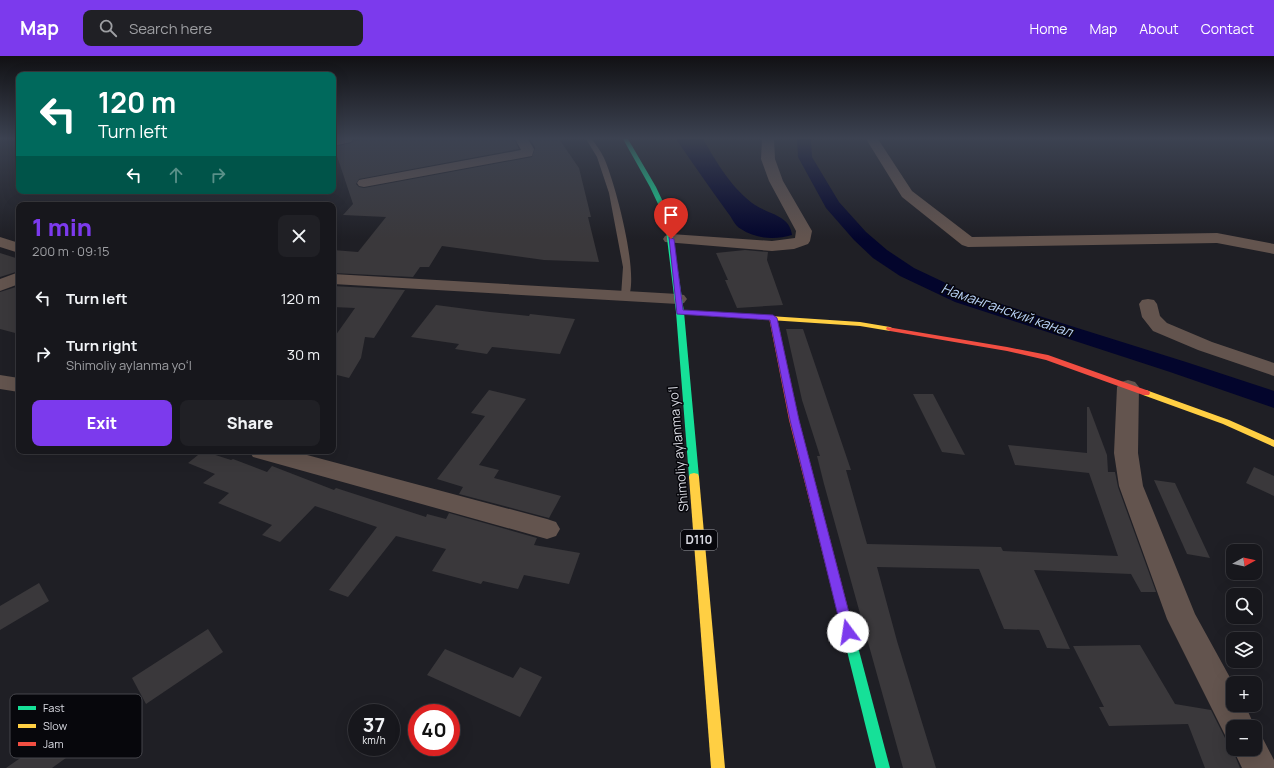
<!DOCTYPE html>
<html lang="en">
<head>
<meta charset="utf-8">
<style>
  body { margin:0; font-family:Manrope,sans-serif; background:#202025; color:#f1f3f6; height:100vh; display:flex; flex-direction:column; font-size:15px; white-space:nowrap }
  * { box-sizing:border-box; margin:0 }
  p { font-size:13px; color:#9e9fa3 }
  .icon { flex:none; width:22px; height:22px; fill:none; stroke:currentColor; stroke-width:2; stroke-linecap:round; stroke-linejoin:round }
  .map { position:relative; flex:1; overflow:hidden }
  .details { position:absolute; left:16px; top:146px; width:320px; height:252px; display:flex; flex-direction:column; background:#17171c; border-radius:8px; box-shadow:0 4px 16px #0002,0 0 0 1px #36363b }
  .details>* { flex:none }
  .banner { position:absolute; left:16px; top:16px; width:320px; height:122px; border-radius:8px; box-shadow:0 4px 16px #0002,0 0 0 1px #36363b; background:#00695c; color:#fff; overflow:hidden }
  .needle { width:26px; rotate:82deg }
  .controls { position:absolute; left:1226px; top:488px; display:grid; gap:8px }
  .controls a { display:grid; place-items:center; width:36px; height:36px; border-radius:8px; background:#17171c; box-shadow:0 4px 16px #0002,0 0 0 1px #36363b; font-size:20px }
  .speed { position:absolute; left:348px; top:648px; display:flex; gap:8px; font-size:20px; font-weight:700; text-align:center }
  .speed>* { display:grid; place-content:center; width:52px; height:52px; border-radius:50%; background:#17171c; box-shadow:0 4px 16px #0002,0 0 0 1px #36363b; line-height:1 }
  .speed small { font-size:10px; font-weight:400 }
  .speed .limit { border:6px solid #d22; background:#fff; color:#111 }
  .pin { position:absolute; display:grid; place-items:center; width:34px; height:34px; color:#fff; margin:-41px -17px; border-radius:50% 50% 50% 0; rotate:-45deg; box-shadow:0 0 4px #0007 }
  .pin .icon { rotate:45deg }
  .me { position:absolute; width:44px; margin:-22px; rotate:346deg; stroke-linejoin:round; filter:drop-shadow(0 0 3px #0008) }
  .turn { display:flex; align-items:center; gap:14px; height:84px; padding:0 16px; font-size:18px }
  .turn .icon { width:52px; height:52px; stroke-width:2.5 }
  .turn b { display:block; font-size:28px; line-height:34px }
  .lanes { display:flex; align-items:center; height:38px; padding:0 16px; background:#0003; justify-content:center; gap:20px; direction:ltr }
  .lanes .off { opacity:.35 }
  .round { display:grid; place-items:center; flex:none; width:42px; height:42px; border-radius:8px; background:#202025 }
  .summary { display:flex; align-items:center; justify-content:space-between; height:68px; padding:0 16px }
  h1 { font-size:24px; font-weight:800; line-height:30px; color:#7c3aed }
  .action { display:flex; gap:8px; margin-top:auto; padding:8px 16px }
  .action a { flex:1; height:46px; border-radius:8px; background:#7c3aed; color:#fff; font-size:16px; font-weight:800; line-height:46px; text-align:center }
  .action a+a { background:#202025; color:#f1f3f6 }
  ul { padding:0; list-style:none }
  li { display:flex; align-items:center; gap:12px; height:56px; padding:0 16px }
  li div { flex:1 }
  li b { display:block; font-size:15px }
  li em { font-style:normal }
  header { display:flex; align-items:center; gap:24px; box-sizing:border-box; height:56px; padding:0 20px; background:#7c3aed; color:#fff }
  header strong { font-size:19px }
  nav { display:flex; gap:22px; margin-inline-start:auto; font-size:14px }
  .search { width:280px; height:36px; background:#202025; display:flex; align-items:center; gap:10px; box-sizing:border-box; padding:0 14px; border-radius:8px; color:#9e9fa3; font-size:15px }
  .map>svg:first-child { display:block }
</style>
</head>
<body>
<header>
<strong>Map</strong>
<div class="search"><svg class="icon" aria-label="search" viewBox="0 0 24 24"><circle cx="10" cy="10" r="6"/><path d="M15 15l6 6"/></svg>Search here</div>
<nav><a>Home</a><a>Map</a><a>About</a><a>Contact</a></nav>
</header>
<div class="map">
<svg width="1274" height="712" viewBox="0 0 1274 712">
  <rect width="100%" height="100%" fill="#1f1f25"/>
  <path fill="#03052c" d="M676 83H703C717 107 732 133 755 149 768 158 790 159 792 179 775 184 756 183 741 173 734 169 733 163 728 157 710 132 693 108 676 83Z"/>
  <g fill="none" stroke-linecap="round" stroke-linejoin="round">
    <polygon fill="#03052c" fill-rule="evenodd" points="797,83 811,83 812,101 839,146 866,176 887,194 914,212 969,238 1186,306 1274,335 1274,352 1170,316 955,246 900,220 873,202 854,184 826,152 798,101"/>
  </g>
  <g fill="#3a383b">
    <polygon points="364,83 514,83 519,93 359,123 356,128 359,131 364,132 532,101 535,92 530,83 559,83 579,112 591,161 588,161 599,206 544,204 442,190 429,211 420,211 413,221 333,217 333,194 358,196 386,161 343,159 353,148 334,91 351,87 354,85"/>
    <polygon points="745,194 768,196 767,204 783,249 737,252 725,224 728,224 716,197"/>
    <polygon points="0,197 19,203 19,215 0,221"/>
    <polygon points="19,230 19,278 0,273 0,236"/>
    <polygon points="333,230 405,234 374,282 365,281 361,302 349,322 333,318 333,283 355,252 333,251"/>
    <polygon points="436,249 490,256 529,260 530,258 575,263 560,298 492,291 487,298 455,293 459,288 411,281"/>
    <polygon points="786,273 803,273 851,414 846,414 867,488 1001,491 1003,495 1118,500 1089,417 1015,409 1008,389 1087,397 1087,351 1089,351 1107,399 1108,416 1115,416 1118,431 1156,536 1141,536 1131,518 1034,514 1070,593 1047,592 1039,574 1004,573 979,513 877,511 897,585 936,712 903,712 824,428 817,400 820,400 802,344"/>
    <polygon points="489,334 526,343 479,409 499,414 494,422 561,440 549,462 459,438 463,431 437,423 485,360 471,357"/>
    <polygon points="913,338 933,338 965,399 942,396"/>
    <polygon points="203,395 231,404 233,403 267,416 272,410 334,434 336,432 426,461 427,458 446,463 449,457 537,482 534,489 580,497 569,528 524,519 518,533 483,525 481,528 432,515 446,493 396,480 348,541 329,534 377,471 315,450 280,486 262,479 272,469 218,447 229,437 203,427 215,418 188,407"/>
    <polygon points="1254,411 1274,420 1274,440 1246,427"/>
    <polygon points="1154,424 1175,427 1210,502 1187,498"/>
    <polygon points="39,527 49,545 0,574 0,550"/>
    <polygon points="208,573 223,596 146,648 132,622"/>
    <polygon points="1140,589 1175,648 1211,654 1226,684 1229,685 1240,712 1205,712 1188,668 1109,670 1099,651 1104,651 1073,590"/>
    <polygon points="445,593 513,622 520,611 542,621 520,661 427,619"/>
    <polygon points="81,660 95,681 52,712 6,712"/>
  </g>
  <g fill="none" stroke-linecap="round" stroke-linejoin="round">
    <path fill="#63544e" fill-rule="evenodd" d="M586 83H592C596 89 601 95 604 102 615 126 640 220 628 242L625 243 621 240 623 211 609 137 597 101Z"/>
    <g fill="#63544e" fill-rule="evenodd">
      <polygon points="333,83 353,83 351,86 333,90"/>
      <polygon points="515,83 528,83 534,93 532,100 364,131 359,130 357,127 359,124 364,123 521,94"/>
      <polygon points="762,83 774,83 775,103 783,125 812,175 810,185 808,188 794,193 772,195 665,186 663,183 665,180 671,178 772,185 795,182 796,175 769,125 761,103"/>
      <polygon points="866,83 878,83 912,135 972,181 1217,177 1274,188 1274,198 1217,187 968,191 962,189 902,141"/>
      <polygon points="0,181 19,187 19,197 0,191"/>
      <polygon points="19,216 19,228 0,235 0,223"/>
      <polygon points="333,218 678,238 684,239 687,243 684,247 678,248 333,228"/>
      <polygon points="1148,243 1154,244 1157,248 1160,260 1167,267 1212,286 1274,307 1274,320 1198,294 1153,275 1142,261 1139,248 1142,244"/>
      <polygon points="0,319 19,322 19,336 0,333"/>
      <polygon points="1128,324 1135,326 1139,331 1138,397 1143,430 1195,558 1233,627 1233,649 1245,649 1255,671 1233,671 1233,685 1227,683 1167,563 1119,430 1114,397 1117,331 1121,326"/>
      <polygon points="249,395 292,395 547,463 556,466 560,473 556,480 547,483 253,401"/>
      <polygon points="1255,678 1262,681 1274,704 1274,712 1242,712 1233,693 1255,693"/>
    </g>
    <g fill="#16e098" fill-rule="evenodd">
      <polygon points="623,83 628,83 656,131 664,148 672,174 684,256 699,421 698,424 690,424 689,421 676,256 666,174 658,148 650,131"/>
      <polygon points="851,581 855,583 857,587 890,712 876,712 845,587 847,583"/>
    </g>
    <g fill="#ffcf43" fill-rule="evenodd">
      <polygon points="677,254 860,266 890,271 894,273 890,275 860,270 680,258 677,258"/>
      <polygon points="1146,334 1229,364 1274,384 1274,391 1223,368 1143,339 1142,337"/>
      <polygon points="694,417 698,418 699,421 725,712 711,712 689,421 690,418"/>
    </g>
    <g fill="#f24e42" fill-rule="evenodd">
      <polygon points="770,260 773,260 777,262 799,364 857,587 855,591 851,593 847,591 845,587 789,364 769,262"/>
      <polygon points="887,271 1007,291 1048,299 1149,335 1150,337 1149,339 1143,339 1046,304 1007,295 890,275 886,273"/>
    </g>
  </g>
  <linearGradient id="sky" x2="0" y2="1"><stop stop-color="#111114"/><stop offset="0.45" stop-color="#3c4251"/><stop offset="1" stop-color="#3c4251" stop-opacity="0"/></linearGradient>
  <rect width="1274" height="183" fill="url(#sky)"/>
  <polygon fill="#7c3aed" stroke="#51269a" points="669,181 674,183 683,254 773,259 777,262 799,364 854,576 852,580 848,581 844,580 842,576 790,364 770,264 677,258"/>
  <g text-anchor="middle" stroke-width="3" stroke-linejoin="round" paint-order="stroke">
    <rect fill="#07070c" stroke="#9a9ba2" stroke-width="1" x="681" y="474" width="36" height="20" rx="3"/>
    <g font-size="12" font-weight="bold" fill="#d9dae2">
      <text x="699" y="488">D110</text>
    </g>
    <g font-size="13" fill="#d9dae2" stroke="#07070c">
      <text transform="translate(678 393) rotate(-95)" y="5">Shimoliy aylanma yoʻl</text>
    </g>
    <g font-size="14" font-style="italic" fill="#b6cff4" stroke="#07070c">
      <text transform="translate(1007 254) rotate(19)" y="5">Наманганский канал</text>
    </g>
  </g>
  <rect x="10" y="638" width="132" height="64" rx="6" fill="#07070c" stroke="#46464c" stroke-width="1"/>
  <rect x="18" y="650" width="18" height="4" fill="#16e098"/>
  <rect x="18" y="668" width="18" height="4" fill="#ffcf43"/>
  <rect x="18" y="686" width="18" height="4" fill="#f24e42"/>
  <g font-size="11" fill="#d9dae2">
    <text x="43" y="656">Fast</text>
    <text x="43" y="674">Slow</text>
    <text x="43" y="692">Jam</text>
  </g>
</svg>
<div class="controls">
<a><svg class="needle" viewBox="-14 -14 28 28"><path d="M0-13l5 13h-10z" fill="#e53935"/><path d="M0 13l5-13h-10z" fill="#9e9fa3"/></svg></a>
<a><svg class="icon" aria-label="search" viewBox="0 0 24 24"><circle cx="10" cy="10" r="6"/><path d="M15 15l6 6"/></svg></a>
<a><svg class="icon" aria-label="layers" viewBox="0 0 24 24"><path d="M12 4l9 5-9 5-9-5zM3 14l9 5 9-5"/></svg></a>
<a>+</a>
<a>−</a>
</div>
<div class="speed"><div>37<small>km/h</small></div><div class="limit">40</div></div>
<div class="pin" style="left:671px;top:183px;background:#d93025"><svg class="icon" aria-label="arrive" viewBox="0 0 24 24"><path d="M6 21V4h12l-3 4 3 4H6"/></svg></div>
<svg class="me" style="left:848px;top:576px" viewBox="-20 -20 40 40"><circle r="19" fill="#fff"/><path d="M0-13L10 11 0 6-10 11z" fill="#7c3aed"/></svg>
<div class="banner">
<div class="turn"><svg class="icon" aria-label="left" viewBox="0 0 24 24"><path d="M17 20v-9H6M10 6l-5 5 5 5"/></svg><div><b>120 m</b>Turn left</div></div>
<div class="lanes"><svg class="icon" aria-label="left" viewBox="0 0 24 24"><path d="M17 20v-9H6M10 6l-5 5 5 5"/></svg><svg class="icon off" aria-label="ahead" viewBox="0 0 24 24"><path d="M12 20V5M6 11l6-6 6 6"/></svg><svg class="icon off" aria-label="right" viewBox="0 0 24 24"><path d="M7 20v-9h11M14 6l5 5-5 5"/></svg></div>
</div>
<section class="details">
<div class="summary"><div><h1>1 min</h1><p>200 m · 09:15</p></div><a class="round"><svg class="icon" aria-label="close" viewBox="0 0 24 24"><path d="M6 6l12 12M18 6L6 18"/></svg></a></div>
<ul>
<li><svg class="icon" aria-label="left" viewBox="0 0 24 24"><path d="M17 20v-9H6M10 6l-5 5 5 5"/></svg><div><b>Turn left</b></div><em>120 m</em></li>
<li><svg class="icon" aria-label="right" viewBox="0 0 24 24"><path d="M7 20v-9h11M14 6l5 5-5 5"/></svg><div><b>Turn right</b><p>Shimoliy aylanma yoʻl</p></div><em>30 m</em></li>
</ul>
<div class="action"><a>Exit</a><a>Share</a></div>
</section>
</div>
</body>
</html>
